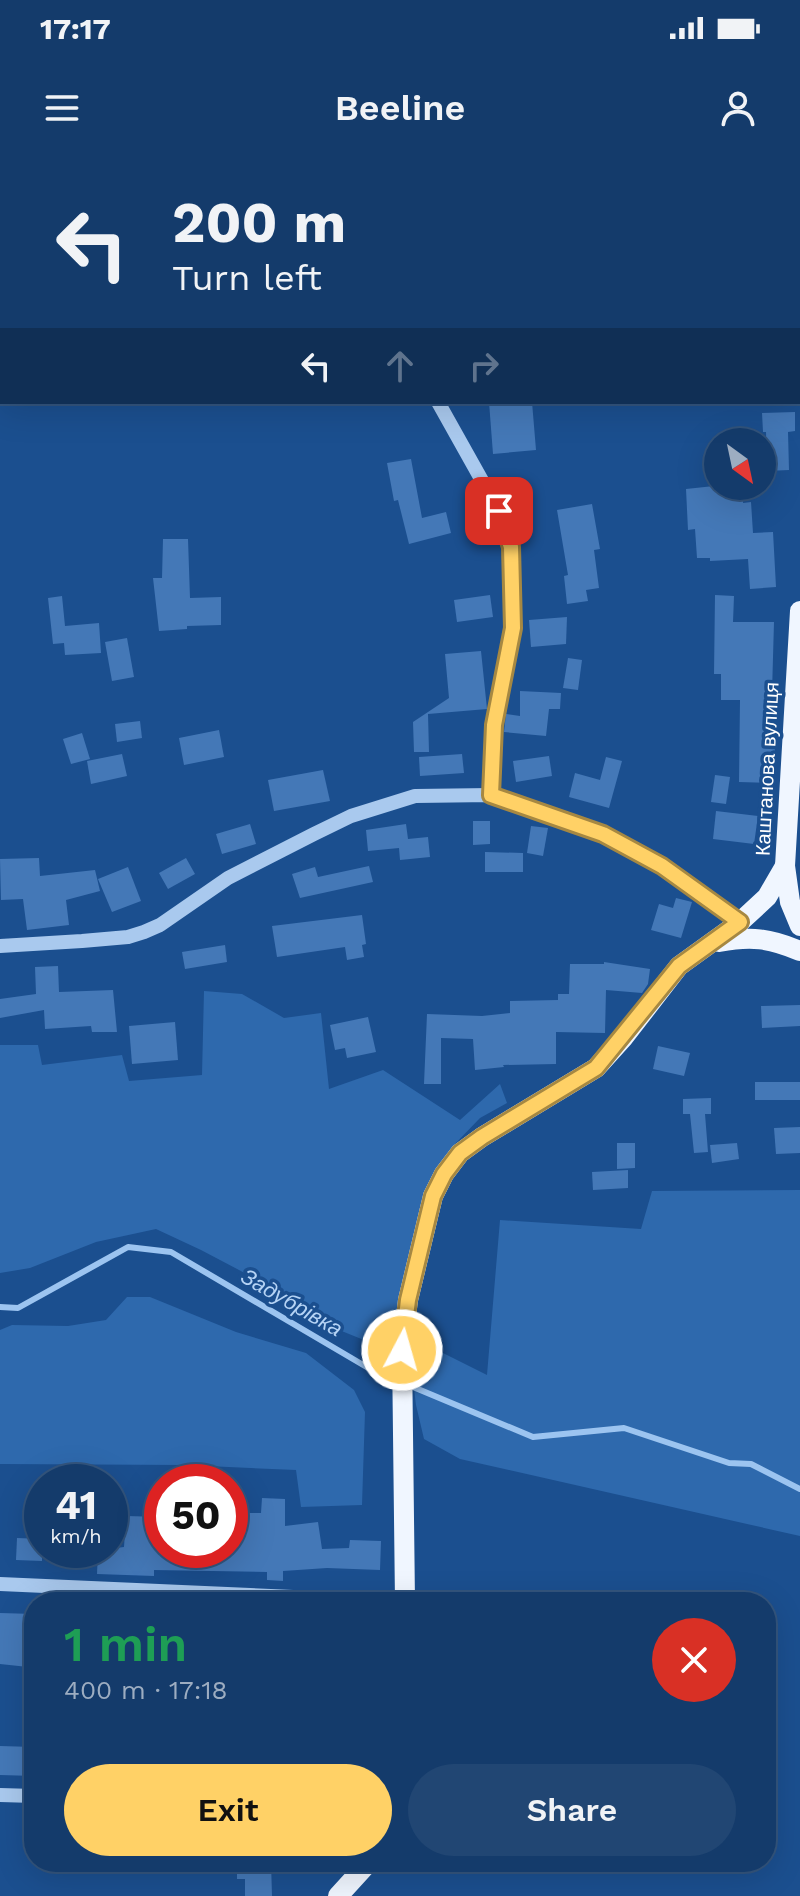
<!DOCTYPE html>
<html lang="en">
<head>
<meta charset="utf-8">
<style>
  body { margin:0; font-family:"Work Sans",sans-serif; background:#214673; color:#f1f3f6; height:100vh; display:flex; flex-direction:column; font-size:30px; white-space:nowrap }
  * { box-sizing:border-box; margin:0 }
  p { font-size:26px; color:#9dadc1 }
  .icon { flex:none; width:44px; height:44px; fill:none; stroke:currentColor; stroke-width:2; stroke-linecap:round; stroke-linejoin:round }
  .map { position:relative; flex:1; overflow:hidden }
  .sheet { position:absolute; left:24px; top:1432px; width:752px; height:280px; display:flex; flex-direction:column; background:#143b6b; border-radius:32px; box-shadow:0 8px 32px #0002,0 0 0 2px #33557e }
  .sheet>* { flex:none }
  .hud { position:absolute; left:0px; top:0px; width:800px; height:244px; box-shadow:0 8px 32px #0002,0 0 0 2px #33557e; background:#143b6b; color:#f1f3f6; overflow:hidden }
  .needle { width:52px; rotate:147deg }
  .controls { position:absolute; left:704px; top:268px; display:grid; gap:16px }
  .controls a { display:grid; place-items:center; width:72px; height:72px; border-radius:50%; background:#143b6b; box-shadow:0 8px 32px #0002,0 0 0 2px #33557e; font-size:40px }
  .speed { position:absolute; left:24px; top:1304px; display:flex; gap:16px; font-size:40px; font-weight:700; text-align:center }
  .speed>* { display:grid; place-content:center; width:104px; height:104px; border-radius:50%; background:#143b6b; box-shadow:0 8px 32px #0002,0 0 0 2px #33557e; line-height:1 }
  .speed small { font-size:20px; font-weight:400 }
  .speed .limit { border:12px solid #d22; background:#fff; color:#111 }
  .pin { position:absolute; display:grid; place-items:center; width:68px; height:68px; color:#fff; margin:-34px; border-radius:16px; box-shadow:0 4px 12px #0006 }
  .me { position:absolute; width:88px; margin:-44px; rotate:6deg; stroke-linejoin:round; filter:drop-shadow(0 0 6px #0008) }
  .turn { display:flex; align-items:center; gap:28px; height:168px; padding:0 40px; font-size:36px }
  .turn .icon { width:104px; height:104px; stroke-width:2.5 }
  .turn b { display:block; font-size:56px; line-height:68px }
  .lanes { display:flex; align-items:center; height:76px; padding:0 40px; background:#0003; justify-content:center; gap:40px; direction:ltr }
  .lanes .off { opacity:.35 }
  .round { display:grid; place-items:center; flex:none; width:84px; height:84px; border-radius:42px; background:#214673 }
  .overview { display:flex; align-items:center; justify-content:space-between; height:136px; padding:0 40px }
  h1 { font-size:48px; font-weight:600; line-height:60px; color:#1e9e55 }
  .primary-button { display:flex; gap:16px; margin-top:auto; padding:16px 40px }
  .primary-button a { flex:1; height:92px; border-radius:48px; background:#ffd166; color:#111; font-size:32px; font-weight:600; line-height:92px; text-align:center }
  .primary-button a+a { background:#214673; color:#f1f3f6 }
  .status { display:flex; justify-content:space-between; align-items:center; height:56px; padding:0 40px; background:#143b6b; direction:ltr }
  .status svg { height:22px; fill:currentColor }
  header { display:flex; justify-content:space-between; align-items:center; height:104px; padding:0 40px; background:#143b6b; font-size:36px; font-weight:600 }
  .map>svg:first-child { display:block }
</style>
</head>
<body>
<div class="status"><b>17:17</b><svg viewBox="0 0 49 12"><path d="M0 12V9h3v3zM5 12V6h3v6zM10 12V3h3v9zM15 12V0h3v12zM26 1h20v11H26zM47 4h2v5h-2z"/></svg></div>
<header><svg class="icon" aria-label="menu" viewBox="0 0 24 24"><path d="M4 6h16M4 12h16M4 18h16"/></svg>Beeline<svg class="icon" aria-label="person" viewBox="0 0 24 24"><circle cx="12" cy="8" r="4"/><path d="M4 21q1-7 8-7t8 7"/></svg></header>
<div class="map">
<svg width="800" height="1736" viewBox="0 0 800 1736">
  <rect width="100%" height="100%" fill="#1b4f8f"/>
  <g fill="#2e69ad">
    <polygon points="204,831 242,834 284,858 321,853 329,929 383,910 460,960 500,924 507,943 480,958 454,985 396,1193 307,1157 258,1120 201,1090 156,1069 96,1082 30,1108 0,1113 0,885 38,885 42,905 122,895 129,921 202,915"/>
    <polygon points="800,1030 800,1376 460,1299 424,1279 416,1245 411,1205 421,1182 487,1215 500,1060 641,1069 652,1031"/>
    <polygon points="127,1137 150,1137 236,1172 306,1193 354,1230 365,1252 362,1345 301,1347 296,1310 184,1305 0,1304 0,1170 12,1165 68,1166 106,1160"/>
  </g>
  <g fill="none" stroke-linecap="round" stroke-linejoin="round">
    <polyline stroke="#9cc4f0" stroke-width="6" points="0,1147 18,1148 128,1087 171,1092 370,1209 533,1277 624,1268 729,1303 751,1304 800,1329"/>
  </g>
  <g fill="#4478b7">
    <polygon points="489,242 532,242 536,290 493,294"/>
    <polygon points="795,252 795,271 788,272 789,310 767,311 766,272 763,272 762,253"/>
    <polygon points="411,299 422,358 446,352 451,373 409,384 398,340 394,341 387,303"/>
    <polygon points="714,326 745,326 743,343 751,342 753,373 773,372 776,427 750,429 748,399 710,401 710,398 697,398 695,369 688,370 686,329"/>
    <polygon points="592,344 600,389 594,390 599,428 586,430 588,441 567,444 564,416 568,415 557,350"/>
    <polygon points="163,379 188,379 190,438 221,437 221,465 187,466 187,469 159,471 153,418 162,418"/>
    <polygon points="490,435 493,457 457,462 454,440"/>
    <polygon points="715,435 734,436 733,462 774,462 771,568 774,568 776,623 739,622 740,540 721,540 721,514 714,514"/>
    <polygon points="62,436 65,466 99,463 101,493 65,495 64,483 53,484 48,438"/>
    <polygon points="567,457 566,484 531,487 529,460"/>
    <polygon points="127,478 134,517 112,521 105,482"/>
    <polygon points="481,491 487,549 428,554 429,592 414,592 413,562 449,538 445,494"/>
    <polygon points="568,498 582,500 578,530 563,528"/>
    <polygon points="520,531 561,533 560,549 549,549 546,576 504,572 506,554 520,556"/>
    <polygon points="140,561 142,578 117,582 115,564"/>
    <polygon points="219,570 224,597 184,605 179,578"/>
    <polygon points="82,573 90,599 71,604 63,579"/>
    <polygon points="122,594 127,616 91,624 87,601"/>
    <polygon points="462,594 464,613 420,616 419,597"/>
    <polygon points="549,596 552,616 516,622 513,601"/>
    <polygon points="606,597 622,601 609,648 569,637 575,613 600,620"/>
    <polygon points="323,610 330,641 274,651 268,620"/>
    <polygon points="715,615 730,617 726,644 711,642"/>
    <polygon points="716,651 758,656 754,684 713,679"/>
    <polygon points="473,661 490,661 490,684 473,685"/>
    <polygon points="250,664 256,684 222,694 216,674"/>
    <polygon points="406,664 408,679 428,677 430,697 400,700 399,688 368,691 366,670"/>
    <polygon points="531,666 548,668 543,696 527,693"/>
    <polygon points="485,692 523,693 523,712 485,712"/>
    <polygon points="39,698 40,716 95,710 100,731 66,740 69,765 27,770 23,739 1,740 0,699"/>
    <polygon points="186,698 195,714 168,729 159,713"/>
    <polygon points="369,706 373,722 300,738 292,714 315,707 318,717"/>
    <polygon points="128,707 141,741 112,752 98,719"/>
    <polygon points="676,738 692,742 681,778 651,770 659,744 673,748"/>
    <polygon points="362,755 366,784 362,785 364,797 347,800 345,787 277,797 272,766"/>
    <polygon points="225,785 227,802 185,809 182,792"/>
    <polygon points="604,802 650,809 648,824 642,833 606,830 605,873 556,872 556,904 503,905 504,907 475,910 473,879 441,878 441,924 424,924 427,854 482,856 510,853 510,841 558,840 558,834 569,834 570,804 604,804"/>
    <polygon points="58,806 59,832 113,830 117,872 92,872 91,866 45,869 44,850 0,858 0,839 36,834 35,807"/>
    <polygon points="800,845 800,866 762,868 761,846"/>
    <polygon points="368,857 376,892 347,898 345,888 335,890 330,865"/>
    <polygon points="175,862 178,900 132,904 129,866"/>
    <polygon points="658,886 690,893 684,916 653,909"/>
    <rect x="755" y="922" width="45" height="18"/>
    <polygon points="711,938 711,954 705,954 708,992 694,993 690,954 683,954 683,939"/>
    <polygon points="800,967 800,993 776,994 774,968"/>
    <polygon points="617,983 635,983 635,1008 617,1009"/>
    <polygon points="737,983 739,999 712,1003 710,985"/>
    <polygon points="628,1010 628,1028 593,1030 592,1012"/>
    <polygon points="262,1338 285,1339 285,1366 318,1362 322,1389 349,1388 350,1380 381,1381 380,1410 327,1408 283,1411 283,1421 267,1420 267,1412 154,1410 154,1416 97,1414 98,1390 124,1387 126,1356 162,1357 162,1390 230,1390 230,1356 234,1356 234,1353 261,1353"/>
    <polygon points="17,1378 42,1379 42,1401 16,1400"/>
    <polygon points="0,1453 34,1454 34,1478 31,1478 28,1507 0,1504"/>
    <polygon points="0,1586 34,1587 34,1616 0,1615"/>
    <polygon points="237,1702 271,1702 272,1736 245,1736 245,1719 237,1719"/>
  </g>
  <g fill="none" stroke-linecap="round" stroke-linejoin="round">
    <g stroke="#a9c9ee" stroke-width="14">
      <polyline points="381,0 381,2"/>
      <polyline points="0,14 2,15"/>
      <polyline points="438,242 499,351 511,387 513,468 494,565 491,635"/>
      <polyline points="0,786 82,781 128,777 144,772 160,765 228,718 314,674 351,656 415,636 491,635 603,674 662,706 740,762"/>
      <polyline points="0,1424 405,1442"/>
      <polyline points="0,1635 34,1636"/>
    </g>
    <g stroke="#f0f6ff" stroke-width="20">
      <polyline points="800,451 785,706 790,742 800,766"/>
      <path d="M719 782C751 776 769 778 800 791"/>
      <polyline points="405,1442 402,1190 408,1140 433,1036 444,1014 460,993 482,977 596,908 624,877 679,806 740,762 767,737 785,706"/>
      <polyline points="338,1736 369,1702"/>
    </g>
  </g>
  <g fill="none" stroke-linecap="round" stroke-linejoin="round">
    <g stroke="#a68842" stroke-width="20">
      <polyline id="route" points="402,1190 408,1140 433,1036 444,1014 460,993 482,977 596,908 679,806 740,762 662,706 603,674 491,635 494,565 513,468 511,387 499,351"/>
    </g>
    <use href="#route" stroke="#ffd166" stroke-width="14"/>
  </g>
  <g text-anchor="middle" stroke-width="7" stroke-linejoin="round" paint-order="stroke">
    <g font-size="20" fill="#fff" stroke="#1b4f8f">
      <text transform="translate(767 609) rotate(-87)" y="7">Каштанова вулиця</text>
    </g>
    <g font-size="22" font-style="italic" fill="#b5d3f5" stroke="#1b4f8f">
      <text transform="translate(292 1142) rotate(30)" y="8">Задубрівка</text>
    </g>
  </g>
</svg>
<div class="controls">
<a><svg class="needle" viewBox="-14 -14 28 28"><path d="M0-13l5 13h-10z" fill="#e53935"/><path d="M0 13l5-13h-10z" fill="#9dadc1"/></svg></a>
</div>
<div class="speed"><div>41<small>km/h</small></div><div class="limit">50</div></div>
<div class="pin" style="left:499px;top:351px;background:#d93025"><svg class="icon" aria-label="arrive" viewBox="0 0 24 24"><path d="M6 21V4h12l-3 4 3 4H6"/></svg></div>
<svg class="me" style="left:402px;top:1190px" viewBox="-20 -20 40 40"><circle r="17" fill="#ffd166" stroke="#fff" stroke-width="3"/><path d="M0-11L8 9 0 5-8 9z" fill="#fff"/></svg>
<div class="hud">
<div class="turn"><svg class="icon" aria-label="left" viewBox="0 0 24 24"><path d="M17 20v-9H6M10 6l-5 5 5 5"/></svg><div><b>200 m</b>Turn left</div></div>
<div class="lanes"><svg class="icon" aria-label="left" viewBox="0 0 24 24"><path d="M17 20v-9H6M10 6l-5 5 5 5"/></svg><svg class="icon off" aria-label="ahead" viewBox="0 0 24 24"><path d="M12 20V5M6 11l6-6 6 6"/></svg><svg class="icon off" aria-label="right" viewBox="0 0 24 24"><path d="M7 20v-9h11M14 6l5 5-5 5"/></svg></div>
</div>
<section class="sheet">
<div class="overview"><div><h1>1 min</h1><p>400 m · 17:18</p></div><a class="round" style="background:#d93025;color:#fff"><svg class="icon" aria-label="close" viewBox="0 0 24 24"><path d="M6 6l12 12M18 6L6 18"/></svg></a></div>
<div class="primary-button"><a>Exit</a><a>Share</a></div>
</section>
</div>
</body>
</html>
